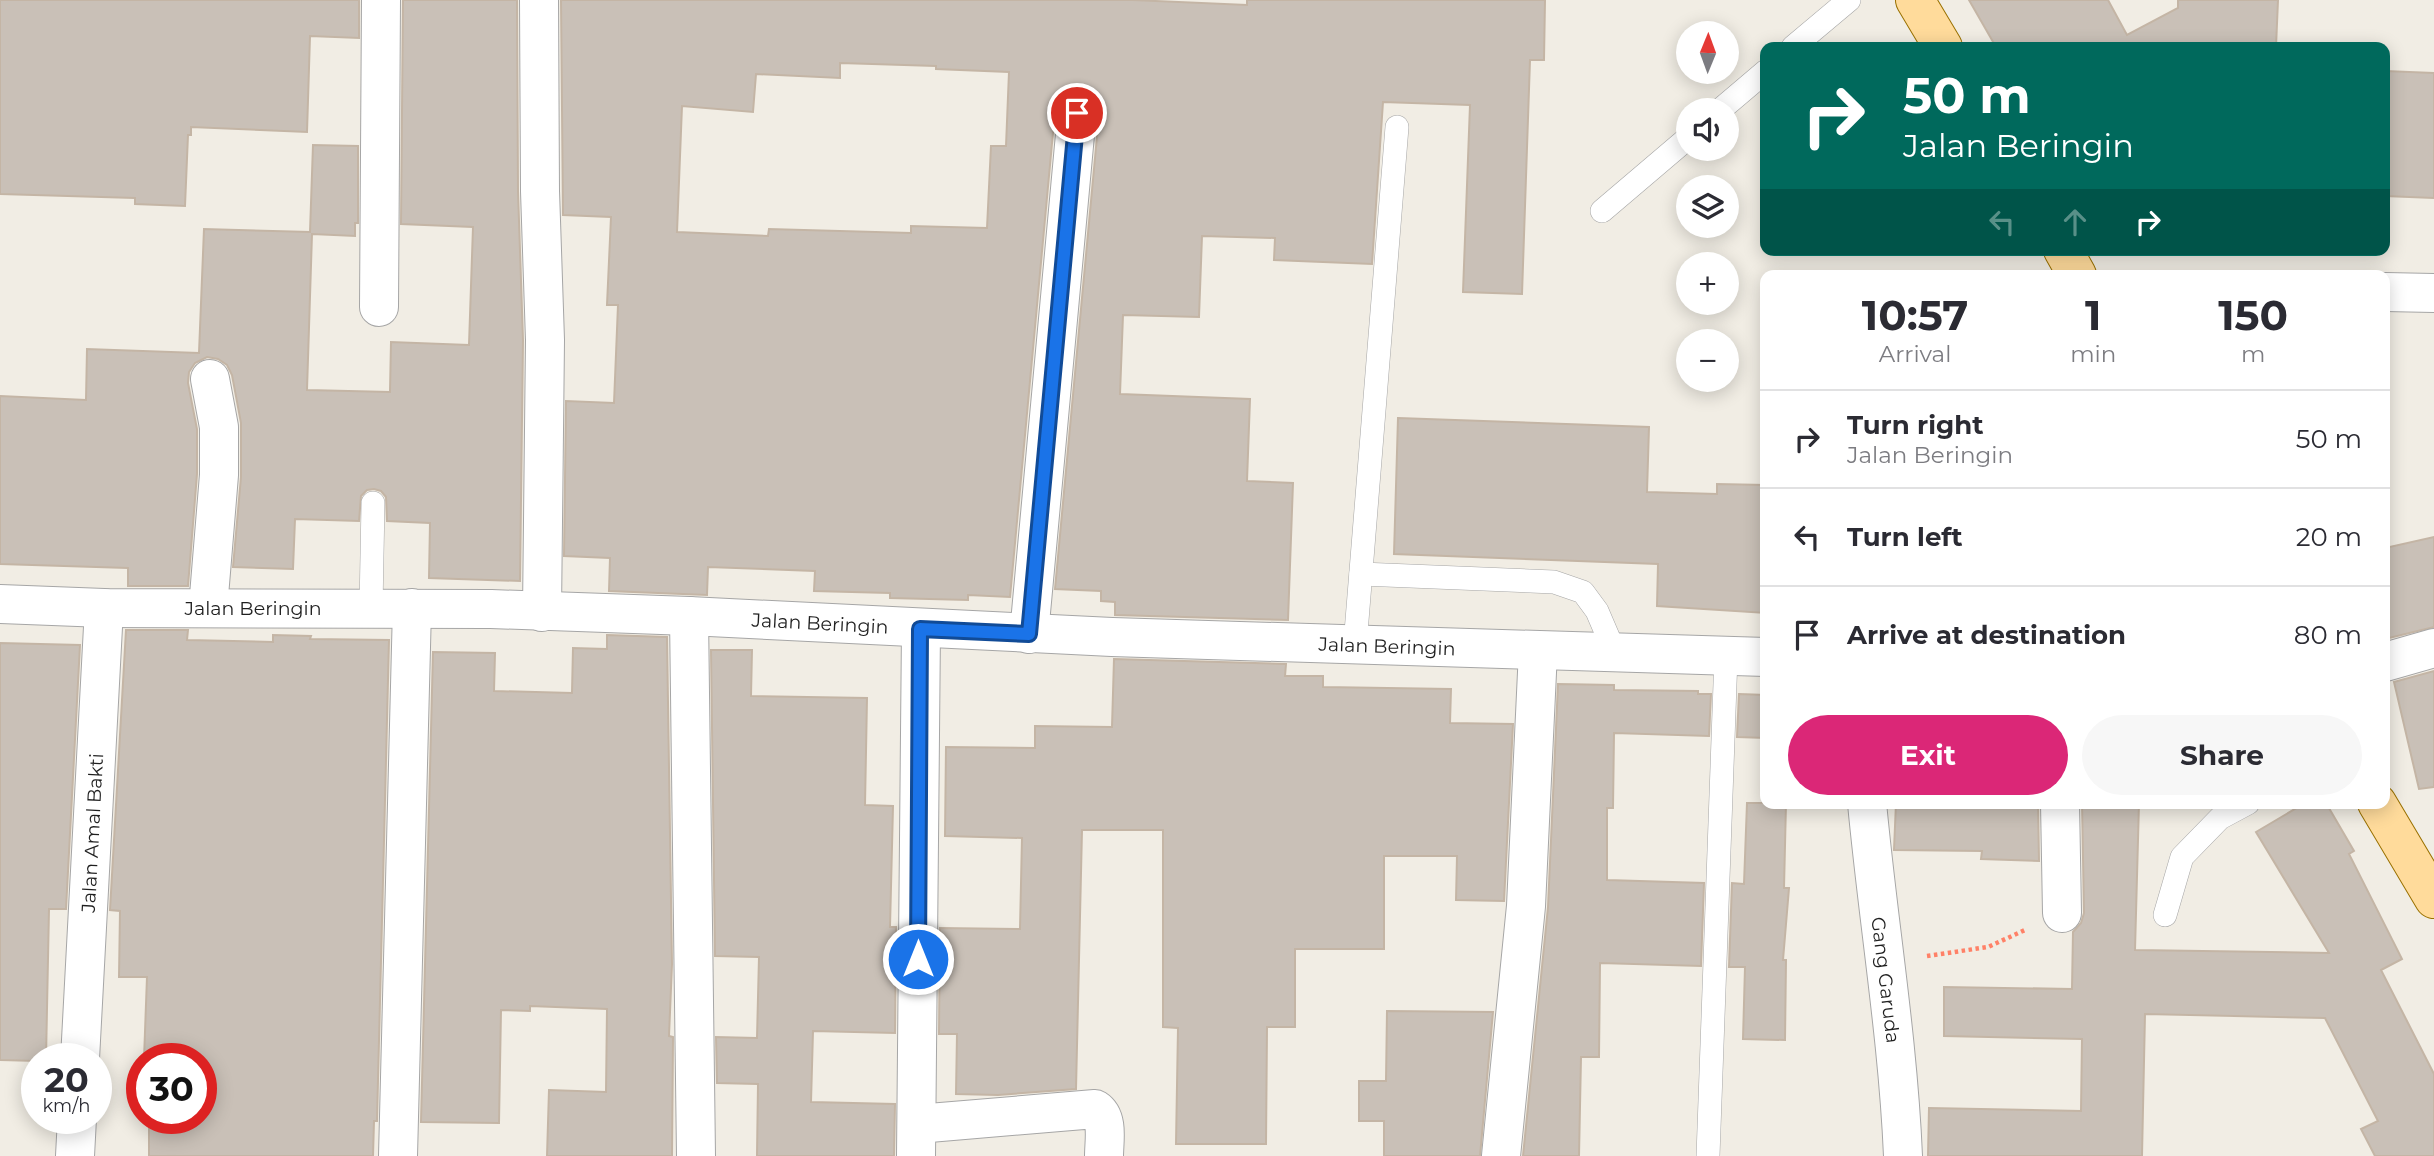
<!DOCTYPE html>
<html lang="en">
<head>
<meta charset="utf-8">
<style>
  body { margin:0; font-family:Montserrat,sans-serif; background:#f7f7f7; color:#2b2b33; height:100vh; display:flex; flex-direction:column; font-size:26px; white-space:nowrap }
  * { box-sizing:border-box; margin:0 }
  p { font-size:23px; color:#7c7c81 }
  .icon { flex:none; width:38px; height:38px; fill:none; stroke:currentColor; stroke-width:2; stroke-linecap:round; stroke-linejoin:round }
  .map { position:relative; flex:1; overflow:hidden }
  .drawer { position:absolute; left:1760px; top:270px; width:630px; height:539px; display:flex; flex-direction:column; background:#fff; border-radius:14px; box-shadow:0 4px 18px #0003 }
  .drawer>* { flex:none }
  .top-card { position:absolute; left:1760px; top:42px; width:630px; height:214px; border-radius:14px; box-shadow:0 4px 18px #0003; background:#00695c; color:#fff; overflow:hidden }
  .needle { width:46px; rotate:1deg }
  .tools { position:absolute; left:1676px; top:21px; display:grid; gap:14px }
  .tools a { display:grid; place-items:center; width:63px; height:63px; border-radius:50%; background:#fff; box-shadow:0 4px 18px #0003; font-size:35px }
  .speed { position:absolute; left:21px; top:1043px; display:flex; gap:14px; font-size:35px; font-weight:700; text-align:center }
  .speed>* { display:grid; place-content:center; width:91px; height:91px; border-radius:50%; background:#fff; box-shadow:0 4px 18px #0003; line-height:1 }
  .speed small { font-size:18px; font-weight:400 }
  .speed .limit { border:10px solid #d22; background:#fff; color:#111 }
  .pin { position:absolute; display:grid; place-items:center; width:60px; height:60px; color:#fff; margin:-30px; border:4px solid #fff; border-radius:50%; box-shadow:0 2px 7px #0007 }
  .me { position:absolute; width:77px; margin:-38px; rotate:0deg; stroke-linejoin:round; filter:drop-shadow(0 0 5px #0008) }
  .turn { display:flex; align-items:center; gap:24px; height:147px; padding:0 28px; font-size:32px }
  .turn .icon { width:91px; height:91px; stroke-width:2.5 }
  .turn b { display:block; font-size:49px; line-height:60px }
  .lanes { display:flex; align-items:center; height:66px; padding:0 28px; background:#0003; justify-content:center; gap:35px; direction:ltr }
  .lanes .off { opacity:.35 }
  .eta { display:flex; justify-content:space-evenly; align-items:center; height:119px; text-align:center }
  .eta b { font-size:42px; font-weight:700; line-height:49px }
  .action { display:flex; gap:14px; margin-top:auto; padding:14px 28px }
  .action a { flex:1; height:80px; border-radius:42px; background:#db2777; color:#fff; font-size:28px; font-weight:700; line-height:80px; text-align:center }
  .action a+a { background:#f7f7f7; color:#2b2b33 }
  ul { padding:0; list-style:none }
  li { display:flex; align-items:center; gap:21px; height:98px; padding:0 28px; border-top:2px solid #e1e1e2 }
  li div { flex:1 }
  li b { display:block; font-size:26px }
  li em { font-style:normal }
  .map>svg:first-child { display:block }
</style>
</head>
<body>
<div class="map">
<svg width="2434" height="1156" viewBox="0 0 2434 1156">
  <rect width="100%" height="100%" fill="#f1ede4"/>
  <g fill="#c9c0b7" stroke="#c4b5a5" stroke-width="2" fill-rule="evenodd">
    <polygon points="0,0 359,0 359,38 310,36 307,132 191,127 191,135 188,135 185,206 135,204 135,198 0,194"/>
    <polygon points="403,0 517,0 518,191 523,340 520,581 429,578 430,523 387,521 386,497 381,491 374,489 367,490 361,496 359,521 295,519 293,569 233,567 241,477 241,423 232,375 227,365 218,359 207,357 195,363 189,372 188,383 197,429 197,474 188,586 128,586 128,568 0,564 0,396 86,400 87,349 199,353 204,229 310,232 313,145 358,146 358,223 355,223 355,236 312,234 307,390 390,392 391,342 469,345 473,227 401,224"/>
    <path d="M561 0H1133L1247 5V0H1545L1544 60H1530L1522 294 1463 292 1470 105 1383 102 1372 264 1274 260 1275 238 1202 236 1199 317 1123 315 1120 394 1250 399 1247 481 1293 483 1288 620 1115 615V602L1101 601V591L1055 589 1099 115 1097 104 1090 96 1080 91 1068 93 1060 100 1055 111 1010 597 968 595V600L890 598V593L814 591 815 571 708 567 707 595 609 591 610 558 564 556 566 401 614 403 618 305H607L611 217 563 215ZM840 63 936 66V69L1009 72 1006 146H991L987 228 911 226V233L769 229 768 236 677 232 682 106 753 112 756 74 840 78Z"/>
    <polygon points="1969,0 2108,0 2127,35 2178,8 2178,0 2278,0 2276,47 1996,47"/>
    <polygon points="2385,71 2434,73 2434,198 2385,196"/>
    <polygon points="1398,418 1649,427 1647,492 1717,494 1717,484 1766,485 1766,613 1657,606 1658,564 1394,554"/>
    <polygon points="2434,537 2434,627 2385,639 2385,548"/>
    <polygon points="126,630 188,630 187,640 273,642 273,635 311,636 310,639 389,640 377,1121 374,1121 373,1156 149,1156 149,1118 201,1118 201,1059 144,1059 147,977 119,977 120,911 110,910"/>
    <polygon points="607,635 667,637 672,964 669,1036 673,1037 672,1156 547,1156 549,1090 606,1092 607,1009 530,1006 530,1011 501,1010 499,1123 421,1122 433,652 495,653 494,691 572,693 573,648 607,649"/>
    <polygon points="0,643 80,645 66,909 49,909 46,1059 37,1059 37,1061 0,1060"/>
    <polygon points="711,650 752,650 751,696 867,698 865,805 893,806 890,927 896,927 895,1033 813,1031 811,1102 895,1104 894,1156 757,1156 758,1084 717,1083 716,1037 757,1038 759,957 715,956"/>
    <polygon points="1114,659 1286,664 1285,676 1323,676 1323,687 1451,689 1450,723 1513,724 1504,901 1456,900 1457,856 1384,856 1384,949 1295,949 1295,1027 1267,1027 1266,1144 1176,1144 1178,1028 1163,1027 1163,830 1082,830 1076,1089 998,1095 956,1094 957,1034 939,1034 940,928 1020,929 1022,838 945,836 946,747 1035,748 1035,726 1112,727"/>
    <polygon points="2434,671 2434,787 2419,789 2394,682"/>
    <polygon points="1558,684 1614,685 1614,690 1698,691 1698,694 1711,694 1709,736 1614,733 1613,808 1607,808 1607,880 1704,883 1701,966 1600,963 1599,1057 1581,1057 1579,1156 1523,1156 1548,907"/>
    <polygon points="1739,694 1766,695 1766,738 1737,737"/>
    <polygon points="1747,803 1786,803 1784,888 1789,888 1783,960 1786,960 1785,1040 1743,1039 1745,967 1729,967 1732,883 1744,884"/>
    <polygon points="1896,803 2038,803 2039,861 1981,859 1982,851 1894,850"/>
    <polygon points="2082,803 2139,803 2135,950 2329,953 2256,832 2305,803 2326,803 2354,851 2349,854 2402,959 2381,970 2434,1074 2434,1156 2375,1156 2361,1129 2378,1121 2325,1018 2145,1014 2142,1156 1928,1156 1929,1108 2081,1111 2082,1039 1944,1036 1944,987 2072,989 2073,932 2081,923 2084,913"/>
    <polygon points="1387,1011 1493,1012 1480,1156 1384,1156 1384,1121 1359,1121 1359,1081 1386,1081"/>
  </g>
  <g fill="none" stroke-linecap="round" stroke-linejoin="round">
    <g stroke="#a6a6a6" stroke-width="24">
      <g id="service">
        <polyline points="1793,47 1849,0"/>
        <polyline points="1720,110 1766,71"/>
        <polyline points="1602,211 1689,137"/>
        <polyline points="1361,574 1554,582 1583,592 1597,611 1615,653"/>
        <polyline points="371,608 373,503"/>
        <polyline points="1355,645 1397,127"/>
        <polyline points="2165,915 2182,857 2220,818 2248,803"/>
        <polyline points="1708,1156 1726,656"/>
      </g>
    </g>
    <g stroke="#a6a6a6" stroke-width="40">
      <g id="minor">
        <polyline points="539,0 540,191 545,340 542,612"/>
        <polyline points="379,307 381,0"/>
        <polyline points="208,608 219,475 219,427 210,379"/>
        <polyline points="689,616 696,1156"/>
        <polyline points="1029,634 1077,113"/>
        <polyline points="2385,662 2434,648"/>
        <path d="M1867 803C1878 921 1898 1038 1903 1156"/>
        <polyline points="2060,803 2062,913"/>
        <polyline points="80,1059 104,608"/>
        <path d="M917 1124 1095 1109C1109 1118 1104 1141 1104 1156"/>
        <polyline points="75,1156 77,1118"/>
        <polyline points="398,1156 412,608"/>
        <polyline points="916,1156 921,629"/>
        <polyline points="1501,1156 1526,906 1538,651"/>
      </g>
    </g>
    <g stroke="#a6a6a6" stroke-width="40">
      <g id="tertiary">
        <polyline points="2385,292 2434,293"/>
        <polyline points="0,604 104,608 491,609 689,616 1112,637 1766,657"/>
      </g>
    </g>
    <g stroke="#9a7100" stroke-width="40">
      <g id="primary">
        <polyline points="1915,0 1943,47"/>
        <polyline points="2063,250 2077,275"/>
        <polyline points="2377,803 2434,899"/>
      </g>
    </g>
    <polyline stroke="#ff8167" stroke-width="4.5" stroke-dasharray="3.5 3.5" stroke-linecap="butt" points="1927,956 1988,947 2025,930"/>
    <use href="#service" stroke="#fff" stroke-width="23"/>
    <use href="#minor" stroke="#fff" stroke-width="38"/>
    <use href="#tertiary" stroke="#fff" stroke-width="38"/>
    <use href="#primary" stroke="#ffdb9b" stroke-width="38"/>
  </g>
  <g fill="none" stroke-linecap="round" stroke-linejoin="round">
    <g stroke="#114b97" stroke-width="18">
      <polyline id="route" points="918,959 920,629 1029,634 1077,113"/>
    </g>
    <use href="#route" stroke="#1a73e8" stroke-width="12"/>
  </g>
  <g text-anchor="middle" stroke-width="6" stroke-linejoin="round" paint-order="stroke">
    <g font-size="19" fill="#1f1f1f" stroke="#fff">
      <text x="253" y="615">Jalan Beringin</text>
      <text transform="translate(820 623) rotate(3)" y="7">Jalan Beringin</text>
      <text transform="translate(1387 646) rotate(2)" y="7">Jalan Beringin</text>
      <text transform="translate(92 833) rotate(-87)" y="7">Jalan Amal Bakti</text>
      <text transform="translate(1886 980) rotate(83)" y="7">Gang Garuda</text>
    </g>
  </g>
</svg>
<div class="tools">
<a><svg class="needle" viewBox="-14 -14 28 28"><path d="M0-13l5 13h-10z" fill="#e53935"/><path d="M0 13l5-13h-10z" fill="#7c7c81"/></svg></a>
<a><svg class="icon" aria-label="sound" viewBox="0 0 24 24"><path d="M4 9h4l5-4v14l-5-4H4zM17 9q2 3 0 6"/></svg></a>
<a><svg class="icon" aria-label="layers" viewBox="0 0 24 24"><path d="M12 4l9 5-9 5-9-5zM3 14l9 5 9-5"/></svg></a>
<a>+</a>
<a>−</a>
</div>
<div class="speed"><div>20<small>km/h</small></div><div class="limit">30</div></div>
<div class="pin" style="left:1077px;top:113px;background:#d93025"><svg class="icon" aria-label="arrive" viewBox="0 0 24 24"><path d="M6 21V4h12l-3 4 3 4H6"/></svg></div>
<svg class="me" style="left:918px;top:959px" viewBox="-20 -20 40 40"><circle r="17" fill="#1a73e8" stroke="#fff" stroke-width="3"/><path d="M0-11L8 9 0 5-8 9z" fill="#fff"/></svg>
<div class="top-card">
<div class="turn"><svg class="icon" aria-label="right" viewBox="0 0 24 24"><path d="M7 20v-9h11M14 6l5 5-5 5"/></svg><div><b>50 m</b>Jalan Beringin</div></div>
<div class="lanes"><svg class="icon off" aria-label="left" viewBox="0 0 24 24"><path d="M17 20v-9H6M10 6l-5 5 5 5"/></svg><svg class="icon off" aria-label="ahead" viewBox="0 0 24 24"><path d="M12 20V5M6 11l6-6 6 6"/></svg><svg class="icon" aria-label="right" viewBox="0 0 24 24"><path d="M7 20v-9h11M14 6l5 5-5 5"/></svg></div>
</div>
<section class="drawer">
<div class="eta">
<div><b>10:57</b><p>Arrival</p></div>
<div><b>1</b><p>min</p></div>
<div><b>150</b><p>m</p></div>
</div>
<ul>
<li><svg class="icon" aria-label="right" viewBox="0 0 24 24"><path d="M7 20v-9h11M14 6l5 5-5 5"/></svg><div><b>Turn right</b><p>Jalan Beringin</p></div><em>50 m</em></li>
<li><svg class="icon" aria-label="left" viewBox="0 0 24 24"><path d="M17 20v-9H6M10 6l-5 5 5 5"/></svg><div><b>Turn left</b></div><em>20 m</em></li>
<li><svg class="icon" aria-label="arrive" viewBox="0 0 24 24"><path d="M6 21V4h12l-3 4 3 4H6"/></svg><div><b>Arrive at destination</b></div><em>80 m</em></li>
</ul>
<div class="action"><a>Exit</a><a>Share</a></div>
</section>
</div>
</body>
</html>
